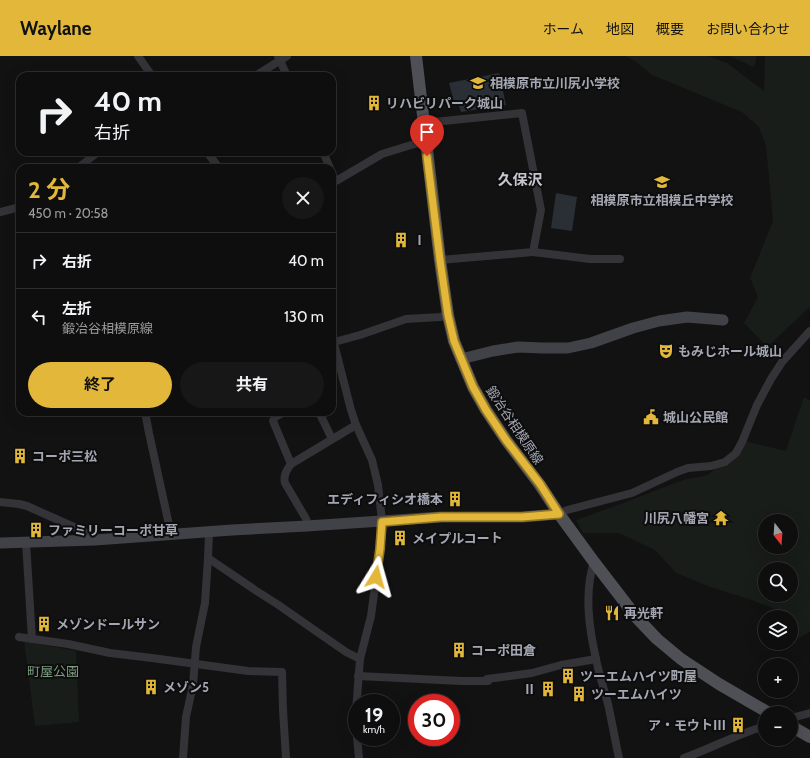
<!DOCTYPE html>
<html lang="ja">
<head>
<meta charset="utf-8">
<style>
  body { margin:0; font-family:Cabin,"Noto Sans JP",sans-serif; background:#171717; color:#f1f3f6; height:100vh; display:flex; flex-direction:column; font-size:15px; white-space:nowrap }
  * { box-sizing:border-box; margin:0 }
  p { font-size:13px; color:#9b9c9e }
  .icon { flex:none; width:22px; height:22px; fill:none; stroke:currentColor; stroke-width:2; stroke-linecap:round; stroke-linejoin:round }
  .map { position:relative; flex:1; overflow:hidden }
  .sheet { position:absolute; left:16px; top:108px; width:320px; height:252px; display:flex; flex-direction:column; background:#0e0e0e; border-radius:12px; box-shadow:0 4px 16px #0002,0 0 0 1px #2e2e2e }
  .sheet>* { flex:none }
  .guide { position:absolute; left:16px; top:16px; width:320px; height:84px; border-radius:12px; box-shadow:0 4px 16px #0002,0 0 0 1px #2e2e2e; background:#0e0e0e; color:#f1f3f6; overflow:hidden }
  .needle { width:26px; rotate:163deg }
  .tools { position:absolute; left:758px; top:458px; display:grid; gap:8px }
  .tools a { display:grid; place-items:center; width:40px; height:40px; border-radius:50%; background:#0e0e0e; box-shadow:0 4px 16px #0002,0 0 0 1px #2e2e2e; font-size:20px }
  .speed { position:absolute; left:348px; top:638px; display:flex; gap:8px; font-size:20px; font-weight:700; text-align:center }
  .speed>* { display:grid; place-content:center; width:52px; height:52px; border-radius:50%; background:#0e0e0e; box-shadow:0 4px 16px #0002,0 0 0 1px #2e2e2e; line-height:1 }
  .speed small { font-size:10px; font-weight:400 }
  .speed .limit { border:6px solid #d22; background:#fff; color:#111 }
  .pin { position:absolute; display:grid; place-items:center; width:34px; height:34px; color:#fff; margin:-41px -17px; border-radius:50% 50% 50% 0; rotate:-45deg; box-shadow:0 0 4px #0007 }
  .pin .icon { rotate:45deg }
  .me { position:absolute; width:44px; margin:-22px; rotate:8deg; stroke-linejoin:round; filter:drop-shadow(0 0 3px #0008) }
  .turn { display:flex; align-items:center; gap:14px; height:84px; padding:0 12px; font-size:18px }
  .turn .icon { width:52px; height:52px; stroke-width:2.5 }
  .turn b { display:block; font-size:28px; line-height:34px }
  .round { display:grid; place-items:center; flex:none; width:42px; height:42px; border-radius:21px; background:#171717 }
  .headline { display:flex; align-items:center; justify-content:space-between; height:68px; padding:0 12px }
  h1 { font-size:24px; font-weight:700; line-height:30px; color:#e3b83a }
  .button { display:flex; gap:8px; margin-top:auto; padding:8px 12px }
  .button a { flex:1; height:46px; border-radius:24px; background:#e3b83a; color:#111; font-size:16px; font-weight:700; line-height:46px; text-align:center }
  .button a+a { background:#171717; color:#f1f3f6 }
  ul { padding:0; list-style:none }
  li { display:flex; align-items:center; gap:12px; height:56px; padding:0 12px; border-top:1px solid #2e2e2e }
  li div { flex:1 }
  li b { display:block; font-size:15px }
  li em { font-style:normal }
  header { display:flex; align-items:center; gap:24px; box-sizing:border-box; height:56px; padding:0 20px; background:#e3b83a; color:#111 }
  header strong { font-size:19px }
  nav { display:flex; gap:22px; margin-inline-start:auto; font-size:14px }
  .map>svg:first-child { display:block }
</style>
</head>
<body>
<header>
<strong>Waylane</strong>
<nav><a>ホーム</a><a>地図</a><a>概要</a><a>お問い合わせ</a></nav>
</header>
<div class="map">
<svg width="810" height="702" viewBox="0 0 810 702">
  <rect width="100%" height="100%" fill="#121213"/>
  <g fill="#181d19" fill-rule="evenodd">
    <polygon points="625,0 708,0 727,7 764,35 765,0 810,0 810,251 767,291 744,267 758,241 750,222 773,165 766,89 759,71 742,56 652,19 635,5"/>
    <polygon points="730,0 756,0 756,5 753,11"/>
    <path d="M804 341 810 345V576L794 584 791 582V561H781L778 554 749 543 710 531 676 517 655 494 619 477H583L576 464 618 449 683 424 708 419 745 385 786 395ZM765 465H791V491H765ZM765 513H791V539H765Z"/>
    <polygon points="24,585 76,595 79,666 35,670"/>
  </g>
  <g fill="#292f35">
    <polygon points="499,17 506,49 461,56 459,50 455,50 449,27"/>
    <polygon points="556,137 577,141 572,175 551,172"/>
  </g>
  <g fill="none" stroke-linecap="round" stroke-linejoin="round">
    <g stroke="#333338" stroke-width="8">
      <polyline points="138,0 152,20"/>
      <polyline points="278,0 287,20"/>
      <polyline points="255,20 287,0"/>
      <polyline points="424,67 522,57 541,154 533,196 440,204"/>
      <polyline points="207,96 219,112"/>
      <polyline points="323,96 330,112"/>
      <polyline points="78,112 98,96"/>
      <polyline points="336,125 382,98 411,89 426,85"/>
      <polyline points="0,156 20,151"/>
      <polyline points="533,196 590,203 620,203"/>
      <polyline points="332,280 351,354 356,369 372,404 378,429 382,465 380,493 371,560 360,603 356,655 357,676"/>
      <polyline points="334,286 360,279 406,263 440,261 448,259"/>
      <polyline points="145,356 149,377 171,478"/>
      <polyline points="285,356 275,361 273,365 291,408"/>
      <polyline points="319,356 332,383"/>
      <polyline points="0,446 19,448 27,450 83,475 95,484"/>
      <polyline points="559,458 567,454 632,437 677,416 688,412 711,410 725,406 736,397 742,386 757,349 771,323 782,306 810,275"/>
      <path d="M307 470V465L305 461 285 427C283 420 287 413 291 408L356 369"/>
      <polyline points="209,476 208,502 255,534 277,548 346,596 360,603"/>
      <polyline points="26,486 32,583"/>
      <path d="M594 506C584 537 589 572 596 603 599 618 604 633 608 648 612 666 615 684 619 702"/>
      <polyline points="19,581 68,588 110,597 152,602 248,615 282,616 283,654 286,702"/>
      <polyline points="358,620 461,625 488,625"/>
      <polyline points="487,623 532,617 561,609 596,603"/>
      <polyline points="791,662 810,657"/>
      <polyline points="357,681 359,702"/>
      <polyline points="183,702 186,661 193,629 196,591 205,547 208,502"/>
      <path d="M684 702C712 692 737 678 765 670"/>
    </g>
    <g stroke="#414247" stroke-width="11">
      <polyline points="461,303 493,295 518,291 543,292 568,292 591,287 633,272 659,265 687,261 723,264"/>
      <polyline points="0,487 95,484 232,474 307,470 441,461 522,461 559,458"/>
    </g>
    <g stroke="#4f5056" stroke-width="12">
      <polyline points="416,0 440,204 448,259 454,285 473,331 486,354 506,384 540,429 559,458 594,506 637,562 657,583 681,603 719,628 769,657"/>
      <polyline points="791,670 810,681"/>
    </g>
  </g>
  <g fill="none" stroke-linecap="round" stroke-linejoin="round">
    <g stroke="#947826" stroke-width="10">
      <polyline id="route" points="376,521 380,493 382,466 441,461 522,461 559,458 540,428 506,384 486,354 473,331 454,285 448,259 440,204 427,100"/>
    </g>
    <use href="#route" stroke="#e3b83a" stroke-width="7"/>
  </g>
  <defs>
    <g id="school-bare" transform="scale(1.2)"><path d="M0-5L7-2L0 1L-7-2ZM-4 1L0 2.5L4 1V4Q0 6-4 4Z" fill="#e3b83a" stroke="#0d0d0e" stroke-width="2.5" paint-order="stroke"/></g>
    <g id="building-bare" transform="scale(1.2)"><path d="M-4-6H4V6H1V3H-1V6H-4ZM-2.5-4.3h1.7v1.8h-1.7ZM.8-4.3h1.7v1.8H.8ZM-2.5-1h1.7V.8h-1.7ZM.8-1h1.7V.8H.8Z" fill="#e3b83a" stroke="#0d0d0e" stroke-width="2.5" paint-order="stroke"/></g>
    <g id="theatre-bare" transform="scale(1.2)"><path d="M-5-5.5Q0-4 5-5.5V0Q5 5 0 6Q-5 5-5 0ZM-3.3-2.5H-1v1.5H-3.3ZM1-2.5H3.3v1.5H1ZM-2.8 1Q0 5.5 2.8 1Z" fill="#e3b83a" stroke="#0d0d0e" stroke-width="2.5" paint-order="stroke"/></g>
    <g id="civic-bare" transform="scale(1.2)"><path d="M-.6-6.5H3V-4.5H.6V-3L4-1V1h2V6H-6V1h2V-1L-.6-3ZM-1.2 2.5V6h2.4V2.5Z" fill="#e3b83a" stroke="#0d0d0e" stroke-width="2.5" paint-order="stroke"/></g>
    <g id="temple-bare" transform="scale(1.2)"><path d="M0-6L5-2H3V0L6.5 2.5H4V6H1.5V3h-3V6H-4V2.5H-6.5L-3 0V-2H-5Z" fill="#e3b83a" stroke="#0d0d0e" stroke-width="2.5" paint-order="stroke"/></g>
    <g id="restaurant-bare" transform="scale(1.2)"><path d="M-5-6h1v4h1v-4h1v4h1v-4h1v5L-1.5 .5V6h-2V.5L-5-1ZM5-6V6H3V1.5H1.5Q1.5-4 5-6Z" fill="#e3b83a" stroke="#0d0d0e" stroke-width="2.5" paint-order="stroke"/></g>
  </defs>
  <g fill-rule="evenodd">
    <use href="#school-bare" x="478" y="27"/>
    <use href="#building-bare" x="374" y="47"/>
    <use href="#school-bare" x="662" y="126"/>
    <use href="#building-bare" x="401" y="184"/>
    <use href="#theatre-bare" x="666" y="295"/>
    <use href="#civic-bare" x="651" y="361"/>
    <use href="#building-bare" x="20" y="400"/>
    <use href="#building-bare" x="455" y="443"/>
    <use href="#temple-bare" x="721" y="462"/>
    <use href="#building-bare" x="36" y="474"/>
    <use href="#building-bare" x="400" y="482"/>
    <use href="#restaurant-bare" x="612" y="557"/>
    <use href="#building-bare" x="44" y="568"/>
    <use href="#building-bare" x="459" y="594"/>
    <use href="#building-bare" x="568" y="620"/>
    <use href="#building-bare" x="151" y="631"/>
    <use href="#building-bare" x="548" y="633"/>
    <use href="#building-bare" x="579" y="638"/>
    <use href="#building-bare" x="738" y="669"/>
  </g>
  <g text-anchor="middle" stroke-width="4" stroke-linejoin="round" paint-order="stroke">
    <g font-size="13" font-weight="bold" fill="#a4a7b2" stroke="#0d0d0e" text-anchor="start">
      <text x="490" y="32">相模原市立川尻小学校</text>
      <text x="386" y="52">リハビリパーク城山</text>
      <text x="662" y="149" text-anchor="middle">相模原市立相模丘中学校</text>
      <text x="413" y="189">Ⅰ</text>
      <text x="678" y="300">もみじホール城山</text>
      <text x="663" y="366">城山公民館</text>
      <text x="32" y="405">コーポ三松</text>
      <text x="443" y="448" text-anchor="end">エディフィシオ橋本</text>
      <text x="709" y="467" text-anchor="end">川尻八幡宮</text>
      <text x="48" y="479">ファミリーコーポ甘草</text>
      <text x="412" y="487">メイプルコート</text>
      <text x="624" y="562">再光軒</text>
      <text x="56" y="573">メゾンドールサン</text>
      <text x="471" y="599">コーポ田倉</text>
      <text x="580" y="625">ツーエムハイツ町屋</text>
      <text x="163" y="636">メゾン5</text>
      <text x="536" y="638" text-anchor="end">Ⅱ</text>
      <text x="591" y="643">ツーエムハイツ</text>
      <text x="726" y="674" text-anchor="end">ア・モウトⅢ</text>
    </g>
    <g font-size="13" fill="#a4a7b2" stroke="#0d0d0e">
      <text transform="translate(515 369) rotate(56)" y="5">鍛冶谷相模原線</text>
    </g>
    <g font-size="13" fill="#7c9c81" stroke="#0d0d0e">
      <text x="53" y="620">町屋公園</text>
    </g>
    <g font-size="15" font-weight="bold" fill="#c5c6cf" stroke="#0d0d0e">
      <text x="520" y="129">久保沢</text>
    </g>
  </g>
</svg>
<div class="tools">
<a><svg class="needle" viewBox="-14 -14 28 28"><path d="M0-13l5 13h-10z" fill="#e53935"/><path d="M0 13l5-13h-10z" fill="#9b9c9e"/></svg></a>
<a><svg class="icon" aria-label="search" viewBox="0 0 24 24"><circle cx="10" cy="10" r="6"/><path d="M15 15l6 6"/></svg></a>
<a><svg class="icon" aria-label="layers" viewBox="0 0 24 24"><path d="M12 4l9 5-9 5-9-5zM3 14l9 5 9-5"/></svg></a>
<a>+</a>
<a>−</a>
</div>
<div class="speed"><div>19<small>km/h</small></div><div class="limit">30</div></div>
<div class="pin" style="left:427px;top:100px;background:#d93025"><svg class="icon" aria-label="arrive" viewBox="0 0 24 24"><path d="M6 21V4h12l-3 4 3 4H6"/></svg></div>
<svg class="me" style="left:376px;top:521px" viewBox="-20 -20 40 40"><path d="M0-17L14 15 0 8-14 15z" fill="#e3b83a" stroke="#fff" stroke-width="4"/></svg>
<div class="guide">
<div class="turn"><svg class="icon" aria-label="right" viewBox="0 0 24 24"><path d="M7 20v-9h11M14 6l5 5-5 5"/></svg><div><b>40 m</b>右折</div></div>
</div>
<section class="sheet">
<div class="headline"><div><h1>2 分</h1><p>450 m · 20:58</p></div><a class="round"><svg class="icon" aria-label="close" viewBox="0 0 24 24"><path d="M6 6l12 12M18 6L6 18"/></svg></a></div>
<ul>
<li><svg class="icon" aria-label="right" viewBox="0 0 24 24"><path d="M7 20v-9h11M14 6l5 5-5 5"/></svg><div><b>右折</b></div><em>40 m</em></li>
<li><svg class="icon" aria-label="left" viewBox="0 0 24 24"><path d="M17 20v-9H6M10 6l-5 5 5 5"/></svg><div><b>左折</b><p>鍛冶谷相模原線</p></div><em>130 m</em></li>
</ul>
<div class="button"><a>終了</a><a>共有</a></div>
</section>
</div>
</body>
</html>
